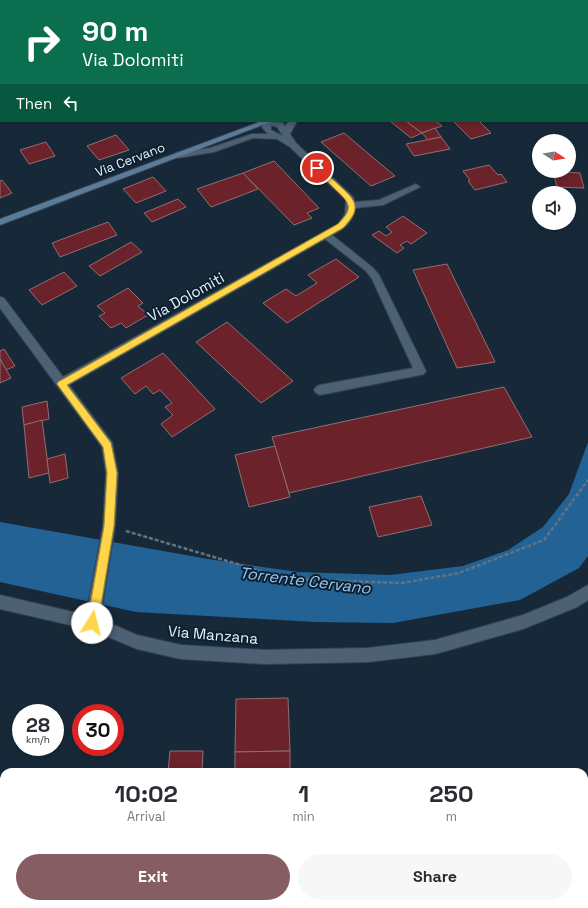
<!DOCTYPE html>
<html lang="en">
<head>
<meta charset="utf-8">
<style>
  body { margin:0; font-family:"Space Grotesk",sans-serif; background:#f7f7f7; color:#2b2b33; height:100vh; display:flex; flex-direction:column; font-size:15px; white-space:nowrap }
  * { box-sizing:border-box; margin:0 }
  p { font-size:13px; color:#7c7c81 }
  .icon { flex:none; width:22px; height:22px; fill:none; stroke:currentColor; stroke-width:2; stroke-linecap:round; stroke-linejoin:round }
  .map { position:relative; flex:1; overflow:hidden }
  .side { position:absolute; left:0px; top:768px; width:588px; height:140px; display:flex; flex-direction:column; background:#fff; border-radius:12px 12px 0 0; box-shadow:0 2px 6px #0003 }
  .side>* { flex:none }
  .guide { position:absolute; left:0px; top:0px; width:588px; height:122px; box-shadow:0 2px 6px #0003; background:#0b6e4f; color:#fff; overflow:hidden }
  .needle { width:26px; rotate:102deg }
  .controls { position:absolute; left:532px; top:134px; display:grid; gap:8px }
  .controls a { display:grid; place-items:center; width:44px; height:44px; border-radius:50%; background:#fff; box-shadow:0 2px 6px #0003; font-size:20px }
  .speed { position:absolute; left:12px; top:704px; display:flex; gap:8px; font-size:20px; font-weight:700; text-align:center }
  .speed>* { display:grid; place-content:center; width:52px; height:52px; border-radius:50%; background:#fff; box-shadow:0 2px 6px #0003; line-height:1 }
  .speed small { font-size:10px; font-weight:400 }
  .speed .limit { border:6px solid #d22; background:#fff; color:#111 }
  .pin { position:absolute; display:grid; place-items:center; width:34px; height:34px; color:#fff; margin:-17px; border:2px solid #fff; border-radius:50%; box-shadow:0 1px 4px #0007 }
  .me { position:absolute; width:44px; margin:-22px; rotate:9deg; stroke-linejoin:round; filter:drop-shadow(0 0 3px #0008) }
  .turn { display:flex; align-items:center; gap:14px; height:84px; padding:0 16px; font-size:18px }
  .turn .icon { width:52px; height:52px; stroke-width:2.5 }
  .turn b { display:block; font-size:28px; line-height:34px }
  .then { display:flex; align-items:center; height:38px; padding:0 16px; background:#0003; gap:8px; font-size:15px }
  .eta { display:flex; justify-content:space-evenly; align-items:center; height:68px; text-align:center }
  .eta b { font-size:24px; font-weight:600; line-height:28px }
  .action { display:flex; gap:8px; margin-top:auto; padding:8px 16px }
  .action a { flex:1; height:46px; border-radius:24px; background:#865d63; color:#fff; font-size:16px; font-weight:600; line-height:46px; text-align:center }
  .action a+a { background:#f7f7f7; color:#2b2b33 }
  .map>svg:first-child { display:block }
</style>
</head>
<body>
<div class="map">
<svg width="588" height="908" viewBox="0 0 588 908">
  <rect width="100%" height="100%" fill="#172939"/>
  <polygon fill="#236295" points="588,442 588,556 579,568 520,600 393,623 316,622 136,612 0,582 0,522 208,559 298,572 390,575 463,566 508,550 543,527 569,494"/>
  <g fill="#6b222a" stroke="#8e7070">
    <polygon points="390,121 406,121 422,133 411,138"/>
    <polygon points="406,121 436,121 442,126 422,133"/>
    <polygon points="453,121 479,121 491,133 471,139"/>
    <polygon points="435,128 441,137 428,140 422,133"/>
    <polygon points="344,133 395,176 371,186 321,142"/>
    <polygon points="116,135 129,150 99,160 87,146"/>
    <polygon points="441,137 450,149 414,156 406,144"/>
    <polygon points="46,142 55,156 29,164 20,150"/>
    <polygon points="274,161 319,208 307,213 312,218 294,225 243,173"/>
    <polygon points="489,165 498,175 501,174 507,182 475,190 468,181 470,180 463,171"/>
    <polygon points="553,171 580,173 584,188 557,187"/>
    <polygon points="243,173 258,189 211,207 197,189"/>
    <polygon points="153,177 166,191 136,203 123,189"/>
    <polygon points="2,180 12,193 0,198 0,181"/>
    <polygon points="178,199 186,207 152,222 144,213"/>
    <polygon points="403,216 427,233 411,244 407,241 400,245 404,248 397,253 372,235 379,231 386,236 392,232 386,227"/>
    <polygon points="108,222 117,235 60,257 52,243"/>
    <polygon points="131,242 142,252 100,276 89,266"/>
    <polygon points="336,259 359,277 287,323 263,303 286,289 296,296 317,283 308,275"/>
    <polygon points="447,264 495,362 457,368 413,270"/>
    <polygon points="64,272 77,286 42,305 29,290"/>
    <polygon points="128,288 143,303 138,306 148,315 126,328 121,323 111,328 99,316 105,313 97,306"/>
    <polygon points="227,322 293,381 261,403 196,342"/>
    <polygon points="4,349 15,366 6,370 0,359 0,351"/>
    <polygon points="163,353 215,409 172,437 161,424 173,415 165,407 172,403 160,390 153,394 146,386 135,394 121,378"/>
    <polygon points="0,359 11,378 0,383"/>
    <polygon points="504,387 532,437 289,493 272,437"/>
    <polygon points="47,401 49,419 24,425 22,407"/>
    <polygon points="42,420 49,473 29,478 24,425"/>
    <polygon points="275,446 290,497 249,507 235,455"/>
    <polygon points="65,454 68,478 50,483 47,459"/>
    <polygon points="421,496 432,525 378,537 369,507"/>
    <polygon points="288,698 290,751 235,752 236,699"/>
    <polygon points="170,751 203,751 202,772 168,772"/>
    <polygon points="290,751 290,772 235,772 235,752"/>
    <rect x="134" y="904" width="30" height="4"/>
    <rect x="216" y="904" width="63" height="4"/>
  </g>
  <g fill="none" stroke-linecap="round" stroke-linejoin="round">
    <g stroke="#344351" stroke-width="2">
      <rect id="lane" x="587" y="117" width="1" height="4"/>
    </g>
    <g stroke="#344351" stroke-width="2">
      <path id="street" d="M265 121 283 123 285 126 289 121H297L290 134 296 143 353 197 355 202 379 200 416 184 420 187 383 205 355 208C353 222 344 229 332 235L372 267 379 275 426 371 424 374 420 375 320 395 316 393 314 390 316 387 320 385 413 368 372 279 366 271 325 239 69 385 112 442 118 473 115 526 100 619 137 635 181 645 265 650 368 648 435 640 523 615 567 597 588 585V600L577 607 523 629 435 654 368 662 265 664 181 659 137 649 92 630 0 609V595L86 615 103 526 106 473 102 447 0 308V297L4 298 63 377 338 224 345 214 346 200 290 147 277 139 253 138 214 152 178 158 174 155 178 152 210 148 252 134H268L262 127ZM271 125 277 127 283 136 271 130Z"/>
    </g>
    <g stroke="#344351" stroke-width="2">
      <g id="secondary">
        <rect x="587" y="1" width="1" height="4"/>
        <polygon points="262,121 273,121 0,225 0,219"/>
      </g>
    </g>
    <polyline stroke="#637381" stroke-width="2.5" stroke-dasharray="4 2" stroke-linecap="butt" points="126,531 288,579 402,583 459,573 544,540 588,480"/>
    <use href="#lane" fill="#4c6173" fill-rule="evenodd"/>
    <use href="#street" fill="#4c6173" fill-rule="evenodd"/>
    <use href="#secondary" fill="#5a7c99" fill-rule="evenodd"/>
  </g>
  <path fill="#ffd54a" stroke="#a68a30" d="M315 167H319C326 173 333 180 340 186 358 202 361 209 343 228L67 385 111 443 117 473 114 526 98 623 96 627 92 629 89 627 87 623 104 526 107 473 103 447 57 384 58 382 338 224C354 208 350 203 335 189 328 182 321 176 315 169Z"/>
  <g text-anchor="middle" stroke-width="4" stroke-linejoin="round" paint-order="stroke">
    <g font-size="13" fill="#e6f2fd" stroke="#0d202f">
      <text transform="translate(130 159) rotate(-21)" y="5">Via Cervano</text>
    </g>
    <g font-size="15" fill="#e6f2fd" stroke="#0d202f">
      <text transform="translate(186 297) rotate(-29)" y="5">Via Dolomiti</text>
      <text transform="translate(213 635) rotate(5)" y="5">Via Manzana</text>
    </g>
    <g font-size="16" font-style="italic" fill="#98c8f4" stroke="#0d202f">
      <text transform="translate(305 580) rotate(7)" y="6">Torrente Cervano</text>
    </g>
  </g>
</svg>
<div class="controls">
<a><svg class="needle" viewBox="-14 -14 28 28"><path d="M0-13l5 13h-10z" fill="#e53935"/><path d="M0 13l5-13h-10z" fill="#7c7c81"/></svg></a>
<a><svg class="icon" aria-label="sound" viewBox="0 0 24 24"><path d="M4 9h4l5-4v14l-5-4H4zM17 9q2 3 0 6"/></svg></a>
</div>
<div class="speed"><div>28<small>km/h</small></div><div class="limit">30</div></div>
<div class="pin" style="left:317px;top:168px;background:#d93025"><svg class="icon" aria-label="arrive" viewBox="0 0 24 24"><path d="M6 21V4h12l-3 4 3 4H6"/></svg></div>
<svg class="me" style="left:92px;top:623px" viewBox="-20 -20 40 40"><circle r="19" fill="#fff"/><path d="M0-13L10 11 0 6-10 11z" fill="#ffd54a"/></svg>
<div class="guide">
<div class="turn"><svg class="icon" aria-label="right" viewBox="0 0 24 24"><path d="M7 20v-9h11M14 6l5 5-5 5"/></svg><div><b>90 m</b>Via Dolomiti</div></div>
<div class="then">Then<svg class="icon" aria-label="left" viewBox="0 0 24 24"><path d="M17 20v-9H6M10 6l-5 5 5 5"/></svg></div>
</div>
<section class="side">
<div class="eta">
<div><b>10:02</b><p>Arrival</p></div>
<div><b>1</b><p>min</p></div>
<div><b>250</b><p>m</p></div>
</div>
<div class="action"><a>Exit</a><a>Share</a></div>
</section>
</div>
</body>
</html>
